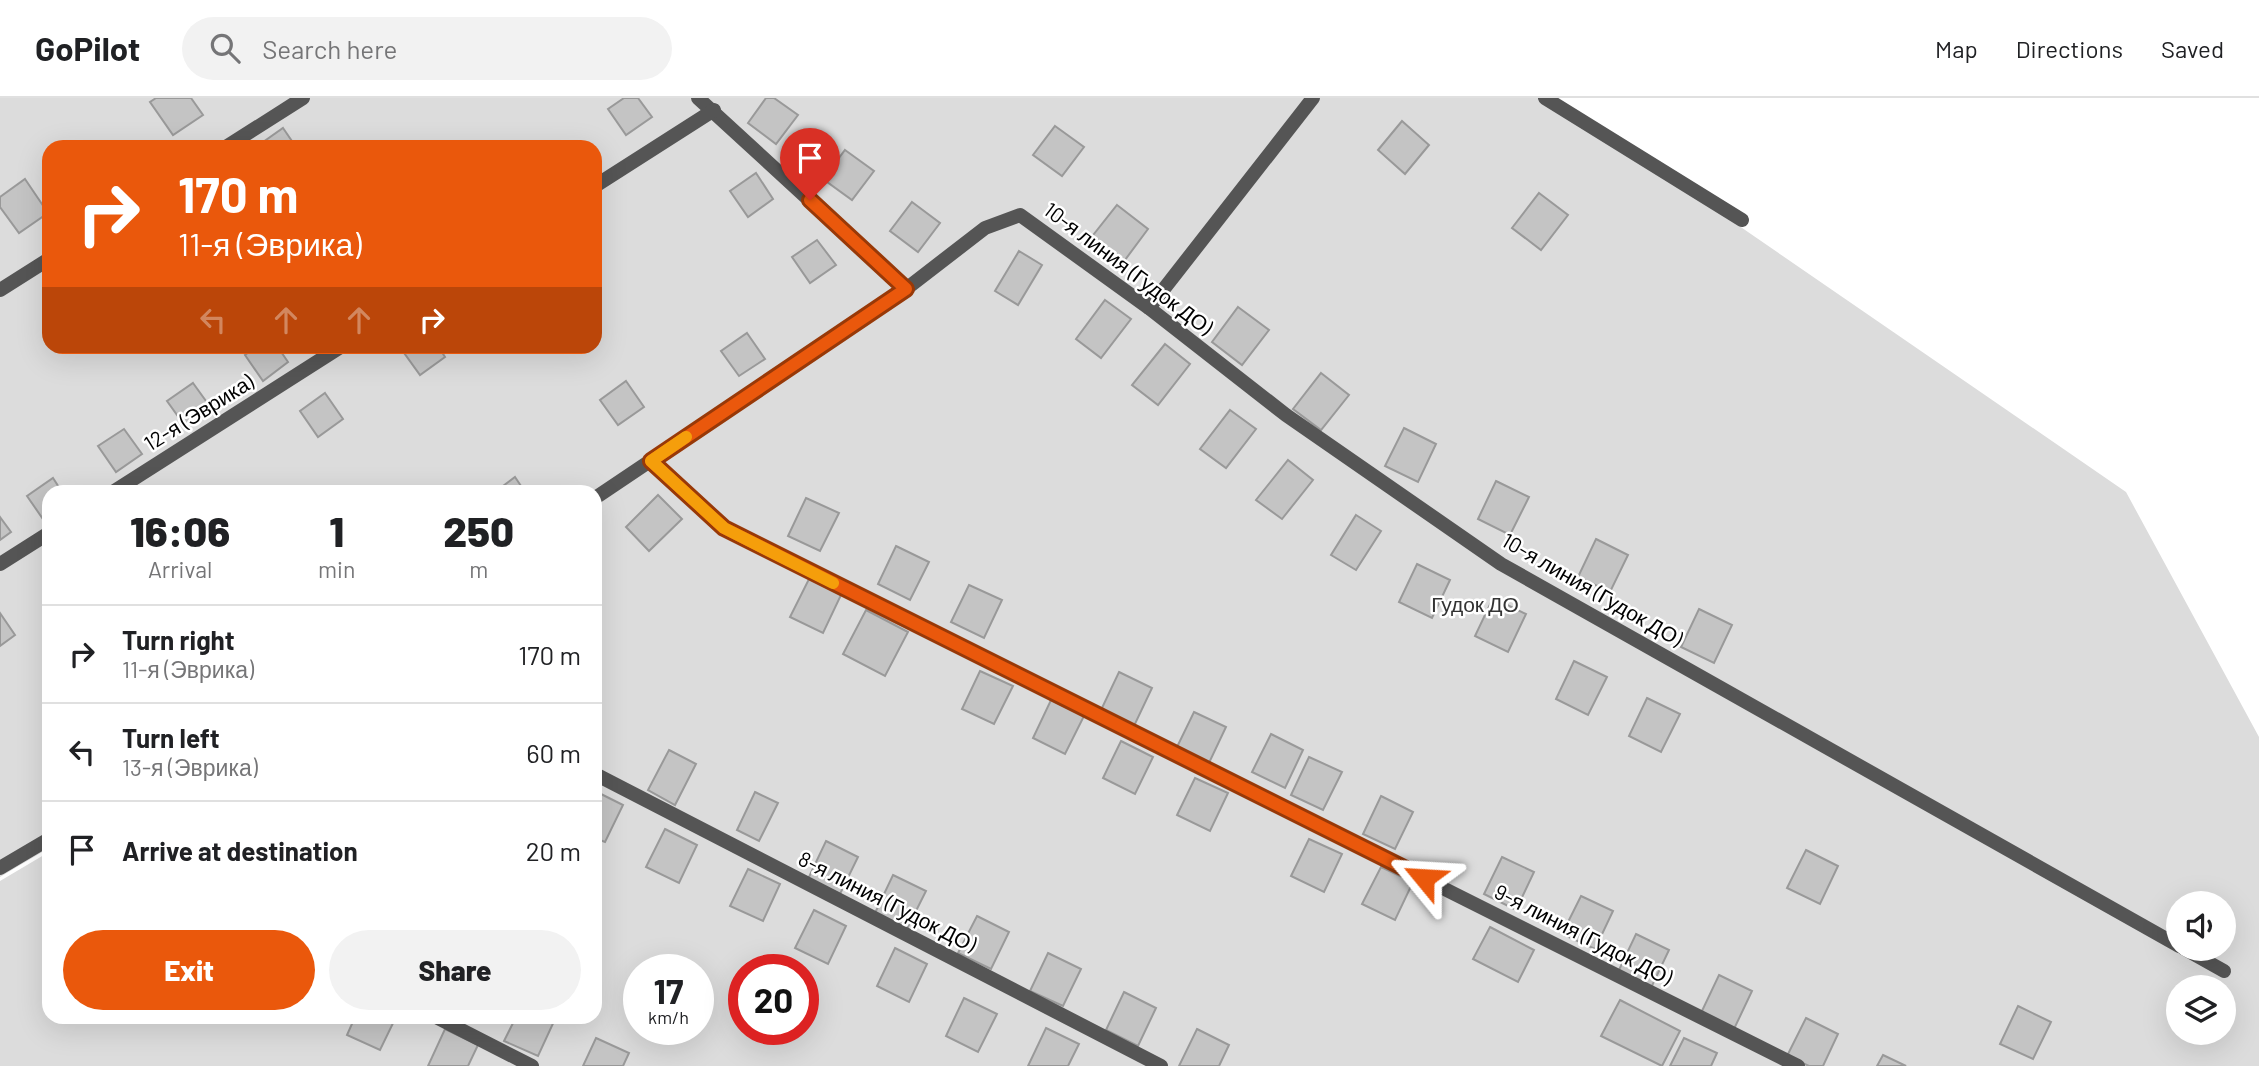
<!DOCTYPE html>
<html lang="en">
<head>
<meta charset="utf-8">
<style>
  body { margin:0; font-family:Barlow,sans-serif; background:#f2f2f2; color:#202124; height:100vh; display:flex; flex-direction:column; font-size:26px; white-space:nowrap }
  * { box-sizing:border-box; margin:0 }
  p { font-size:23px; color:#757577 }
  .icon { flex:none; width:38px; height:38px; fill:none; stroke:currentColor; stroke-width:2; stroke-linecap:round; stroke-linejoin:round }
  .map { position:relative; flex:1; overflow:hidden }
  .sheet { position:absolute; left:42px; top:387px; width:560px; height:539px; display:flex; flex-direction:column; background:#fff; border-radius:21px; box-shadow:0 7px 28px #0002 }
  .sheet>* { flex:none }
  .banner { position:absolute; left:42px; top:42px; width:560px; height:214px; border-radius:21px; box-shadow:0 7px 28px #0002; background:#ea580c; color:#fff; overflow:hidden }
  .buttons { position:absolute; left:2166px; top:793px; display:grid; gap:14px }
  .buttons a { display:grid; place-items:center; width:70px; height:70px; border-radius:50%; background:#fff; box-shadow:0 7px 28px #0002; font-size:35px }
  .speed { position:absolute; left:623px; top:856px; display:flex; gap:14px; font-size:35px; font-weight:700; text-align:center }
  .speed>* { display:grid; place-content:center; width:91px; height:91px; border-radius:50%; background:#fff; box-shadow:0 7px 28px #0002; line-height:1 }
  .speed small { font-size:18px; font-weight:400 }
  .speed .limit { border:10px solid #d22; background:#fff; color:#111 }
  .pin { position:absolute; display:grid; place-items:center; width:60px; height:60px; color:#fff; margin:-72px -30px; border-radius:50% 50% 50% 0; rotate:-45deg; box-shadow:0 0 7px #0007 }
  .pin .icon { rotate:45deg }
  .me { position:absolute; width:77px; margin:-38px; rotate:297deg; stroke-linejoin:round; filter:drop-shadow(0 0 5px #0008) }
  .turn { display:flex; align-items:center; gap:24px; height:147px; padding:0 21px; font-size:32px }
  .turn .icon { width:91px; height:91px; stroke-width:2.5 }
  .turn b { display:block; font-size:49px; line-height:60px }
  .lanes { display:flex; align-items:center; height:66px; padding:0 21px; background:#0003; justify-content:center; gap:35px; direction:ltr }
  .lanes .off { opacity:.35 }
  .eta { display:flex; justify-content:space-evenly; align-items:center; height:119px; text-align:center }
  .eta b { font-size:42px; font-weight:800; line-height:49px }
  .button { display:flex; gap:14px; margin-top:auto; padding:14px 21px }
  .button a { flex:1; height:80px; border-radius:42px; background:#ea580c; color:#fff; font-size:28px; font-weight:800; line-height:80px; text-align:center }
  .button a+a { background:#f2f2f2; color:#202124 }
  ul { padding:0; list-style:none }
  li { display:flex; align-items:center; gap:21px; height:98px; padding:0 21px; border-top:2px solid #e0e0e0 }
  li div { flex:1 }
  li b { display:block; font-size:26px }
  li em { font-style:normal }
  header { display:flex; align-items:center; gap:42px; box-sizing:border-box; height:98px; padding:0 35px; background:#fff; border-bottom:2px solid #e0e0e0 }
  header strong { font-size:33px }
  nav { display:flex; gap:38px; margin-inline-start:auto; font-size:24px }
  .search { width:490px; height:63px; background:#f2f2f2; display:flex; align-items:center; gap:18px; box-sizing:border-box; padding:0 24px; border-radius:38px; color:#757577; font-size:26px }
  .map>svg:first-child { display:block }
</style>
</head>
<body>
<header>
<strong>GoPilot</strong>
<div class="search"><svg class="icon" aria-label="search" viewBox="0 0 24 24"><circle cx="10" cy="10" r="6"/><path d="M15 15l6 6"/></svg>Search here</div>
<nav><a>Map</a><a>Directions</a><a>Saved</a></nav>
</header>
<div class="map">
<svg width="2259" height="968" viewBox="0 0 2259 968">
  <rect width="100%" height="100%" fill="#fff"/>
  <path fill="#dcdcdc" fill-rule="evenodd" d="M0 0H1553L2126 394 2259 639V968H0V783L49 754V919H595V394H49V750L0 779ZM49 49H595V248H49ZM2179 805H2224V850H2179ZM639 872H698V931H639ZM744 872H803V931H744ZM2179 889H2224V934H2179Z"/>
  <g fill="#c4c4c4" stroke="#999" stroke-width="2">
    <polygon points="156,0 191,0 203,17 173,37 150,4"/>
    <polygon points="624,0 638,0 652,19 626,37 608,11"/>
    <polygon points="766,0 774,0 798,17 776,46 748,25"/>
    <polygon points="1402,23 1429,47 1405,76 1378,52"/>
    <polygon points="1055,28 1084,49 1062,78 1033,57"/>
    <polygon points="283,30 296,49 256,49"/>
    <polygon points="845,52 874,73 852,102 823,81"/>
    <polygon points="756,75 773,101 748,119 730,93"/>
    <polygon points="25,81 48,115 19,135 0,109 0,99"/>
    <polygon points="1539,95 1568,117 1541,152 1512,130"/>
    <polygon points="912,104 940,125 918,154 890,133"/>
    <polygon points="1117,107 1148,131 1122,166 1090,141"/>
    <polygon points="817,142 836,167 810,185 792,159"/>
    <polygon points="1019,153 1042,167 1018,207 995,193"/>
    <polygon points="1105,202 1131,221 1101,260 1076,241"/>
    <polygon points="1238,209 1269,232 1242,267 1212,244"/>
    <polygon points="747,235 765,261 739,278 721,253"/>
    <polygon points="1165,246 1190,266 1158,307 1132,287"/>
    <polygon points="257,248 277,248 288,264 263,283 245,257"/>
    <polygon points="406,248 438,248 445,259 420,277 402,252"/>
    <polygon points="1321,275 1349,297 1321,332 1293,311"/>
    <polygon points="626,283 644,309 618,327 600,302"/>
    <polygon points="193,285 211,310 185,328 167,303"/>
    <polygon points="325,295 343,321 318,339 300,313"/>
    <polygon points="1230,312 1256,331 1226,370 1200,351"/>
    <polygon points="1404,330 1436,346 1418,384 1385,368"/>
    <polygon points="124,331 142,356 116,374 98,348"/>
    <polygon points="1288,362 1313,382 1282,421 1256,402"/>
    <polygon points="515,379 525,394 495,394"/>
    <polygon points="53,380 62,394 49,394 49,421 45,424 27,398"/>
    <polygon points="1496,383 1529,399 1510,437 1478,421"/>
    <polygon points="658,397 682,421 649,453 626,429"/>
    <polygon points="806,400 839,415 820,453 788,438"/>
    <polygon points="1356,417 1381,433 1356,472 1331,457"/>
    <polygon points="0,419 11,434 0,442"/>
    <polygon points="1596,441 1628,457 1610,494 1578,479"/>
    <polygon points="896,448 929,464 910,502 878,486"/>
    <polygon points="1417,466 1450,482 1432,520 1399,504"/>
    <polygon points="809,481 841,497 823,535 790,519"/>
    <polygon points="969,487 1002,502 984,540 951,524"/>
    <polygon points="1493,500 1526,516 1508,554 1475,538"/>
    <polygon points="1699,511 1732,527 1714,565 1681,549"/>
    <polygon points="866,512 908,534 885,578 843,556"/>
    <polygon points="0,515 15,537 0,548"/>
    <polygon points="1574,563 1607,579 1588,617 1556,601"/>
    <polygon points="980,573 1013,588 994,626 962,611"/>
    <polygon points="1119,574 1152,590 1134,628 1101,612"/>
    <polygon points="1647,600 1680,616 1661,654 1629,638"/>
    <polygon points="1051,602 1084,618 1065,656 1033,640"/>
    <polygon points="1194,614 1226,629 1208,667 1176,651"/>
    <polygon points="1271,636 1303,652 1285,690 1252,674"/>
    <polygon points="1121,643 1153,659 1135,696 1103,680"/>
    <polygon points="669,652 696,666 675,707 648,692"/>
    <polygon points="1309,659 1342,674 1323,712 1291,697"/>
    <polygon points="1195,680 1228,695 1210,733 1177,717"/>
    <polygon points="595,693 623,707 605,744 595,740"/>
    <polygon points="755,694 778,705 759,743 737,732"/>
    <polygon points="1381,698 1413,714 1395,751 1363,736"/>
    <polygon points="665,731 697,747 679,785 646,769"/>
    <polygon points="1309,741 1342,756 1324,794 1291,778"/>
    <polygon points="826,743 858,759 840,796 808,781"/>
    <polygon points="1806,752 1838,768 1820,806 1787,790"/>
    <polygon points="1502,759 1534,774 1516,812 1484,796"/>
    <polygon points="1381,769 1413,784 1395,822 1362,806"/>
    <polygon points="748,771 780,786 763,823 730,808"/>
    <polygon points="893,777 926,793 907,831 875,815"/>
    <polygon points="1581,798 1613,813 1595,851 1562,836"/>
    <polygon points="814,812 846,828 828,866 795,850"/>
    <polygon points="977,818 1009,834 991,871 958,855"/>
    <polygon points="1490,829 1534,852 1518,884 1473,861"/>
    <polygon points="1636,836 1669,852 1651,890 1618,874"/>
    <polygon points="895,850 927,866 909,904 877,888"/>
    <polygon points="1048,855 1081,871 1063,908 1030,893"/>
    <polygon points="1719,877 1752,893 1734,931 1701,915"/>
    <polygon points="1124,894 1156,910 1138,948 1106,932"/>
    <polygon points="964,900 997,916 978,954 946,938"/>
    <polygon points="1620,902 1680,933 1662,968 1601,938"/>
    <polygon points="2018,908 2051,924 2033,961 2000,946"/>
    <polygon points="355,919 396,919 380,952 347,937"/>
    <polygon points="516,919 556,919 538,958 504,943"/>
    <polygon points="1806,920 1838,936 1823,968 1809,968 1787,958"/>
    <polygon points="1046,930 1079,946 1068,968 1028,968"/>
    <polygon points="445,931 478,947 468,968 428,968"/>
    <polygon points="1197,931 1229,947 1219,968 1179,968"/>
    <polygon points="596,940 629,955 623,968 583,968"/>
    <polygon points="1684,940 1717,955 1711,968 1670,968"/>
    <polygon points="1883,957 1906,968 1877,968"/>
  </g>
  <g fill="none" stroke-linecap="round" stroke-linejoin="round">
    <g stroke="#555" stroke-width="14">
      <polyline points="698,0 906,191"/>
      <polyline points="1545,0 1742,122"/>
      <polyline points="226,49 303,0"/>
      <polyline points="595,88 714,12"/>
      <polyline points="0,192 49,161"/>
      <polyline points="1149,210 1313,0"/>
      <polyline points="651,363 724,430 1798,968"/>
      <polyline points="113,394 342,248"/>
      <polyline points="595,400 906,191 985,130 1020,117 1149,210 1286,317 1501,466 2179,848"/>
      <polyline points="0,466 49,435"/>
      <polyline points="595,676 1161,968"/>
      <polyline points="0,770 49,741"/>
      <polyline points="2183,850 2224,873"/>
      <polyline points="436,919 532,968"/>
    </g>
  </g>
  <g fill="none" stroke-linecap="round" stroke-linejoin="round">
    <g stroke="#983908" stroke-width="18">
      <polyline id="route" points="810,102 906,191 651,363 724,430 1424,780"/>
    </g>
    <use href="#route" stroke="#ea580c" stroke-width="12"/>
    <polyline stroke="#f59e0b" stroke-width="12" points="686,339 651,363 724,430 833,485"/>
  </g>
  <g text-anchor="middle" stroke-width="5" stroke-linejoin="round" paint-order="stroke">
    <g font-size="21" fill="#000" stroke="#fff">
      <text transform="translate(1128 171) rotate(37)" y="7">10-я линия (Гудок ДО)</text>
      <text transform="translate(199 315) rotate(-32)" y="7">12-я (Эврика)</text>
      <text transform="translate(1592 492) rotate(30)" y="7">10-я линия (Гудок ДО)</text>
      <text transform="translate(887 804) rotate(27)" y="7">8-я линия (Гудок ДО)</text>
      <text transform="translate(1583 837) rotate(27)" y="7">9-я линия (Гудок ДО)</text>
    </g>
    <g font-size="21" fill="#333" stroke="#fff">
      <text x="1475" y="514">Гудок ДО</text>
    </g>
  </g>
</svg>
<div class="buttons">
<a><svg class="icon" aria-label="sound" viewBox="0 0 24 24"><path d="M4 9h4l5-4v14l-5-4H4zM17 9q2 3 0 6"/></svg></a>
<a><svg class="icon" aria-label="layers" viewBox="0 0 24 24"><path d="M12 4l9 5-9 5-9-5zM3 14l9 5 9-5"/></svg></a>
</div>
<div class="speed"><div>17<small>km/h</small></div><div class="limit">20</div></div>
<div class="pin" style="left:810px;top:102px;background:#d93025"><svg class="icon" aria-label="arrive" viewBox="0 0 24 24"><path d="M6 21V4h12l-3 4 3 4H6"/></svg></div>
<svg class="me" style="left:1424px;top:780px" viewBox="-20 -20 40 40"><path d="M0-17L14 15 0 8-14 15z" fill="#ea580c" stroke="#fff" stroke-width="4"/></svg>
<div class="banner">
<div class="turn"><svg class="icon" aria-label="right" viewBox="0 0 24 24"><path d="M7 20v-9h11M14 6l5 5-5 5"/></svg><div><b>170 m</b>11-я (Эврика)</div></div>
<div class="lanes"><svg class="icon off" aria-label="left" viewBox="0 0 24 24"><path d="M17 20v-9H6M10 6l-5 5 5 5"/></svg><svg class="icon off" aria-label="ahead" viewBox="0 0 24 24"><path d="M12 20V5M6 11l6-6 6 6"/></svg><svg class="icon off" aria-label="ahead" viewBox="0 0 24 24"><path d="M12 20V5M6 11l6-6 6 6"/></svg><svg class="icon" aria-label="right" viewBox="0 0 24 24"><path d="M7 20v-9h11M14 6l5 5-5 5"/></svg></div>
</div>
<section class="sheet">
<div class="eta">
<div><b>16:06</b><p>Arrival</p></div>
<div><b>1</b><p>min</p></div>
<div><b>250</b><p>m</p></div>
</div>
<ul>
<li><svg class="icon" aria-label="right" viewBox="0 0 24 24"><path d="M7 20v-9h11M14 6l5 5-5 5"/></svg><div><b>Turn right</b><p>11-я (Эврика)</p></div><em>170 m</em></li>
<li><svg class="icon" aria-label="left" viewBox="0 0 24 24"><path d="M17 20v-9H6M10 6l-5 5 5 5"/></svg><div><b>Turn left</b><p>13-я (Эврика)</p></div><em>60 m</em></li>
<li><svg class="icon" aria-label="arrive" viewBox="0 0 24 24"><path d="M6 21V4h12l-3 4 3 4H6"/></svg><div><b>Arrive at destination</b></div><em>20 m</em></li>
</ul>
<div class="button"><a>Exit</a><a>Share</a></div>
</section>
</div>
</body>
</html>
